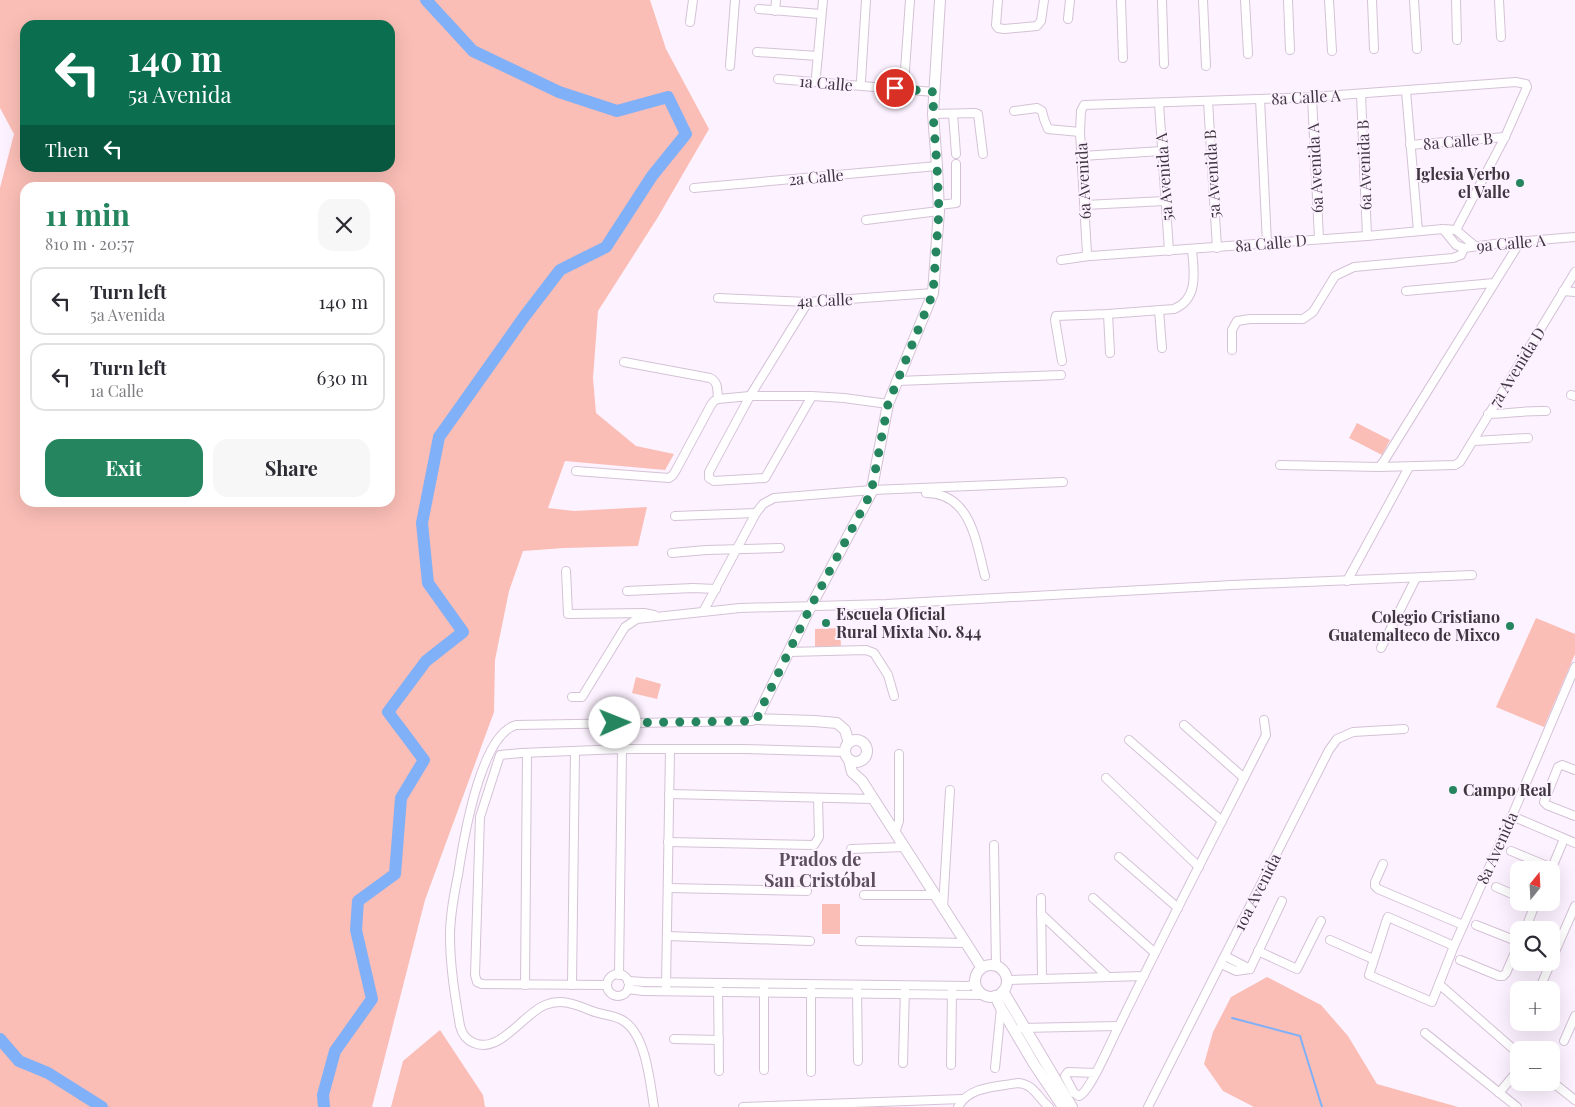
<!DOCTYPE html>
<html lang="en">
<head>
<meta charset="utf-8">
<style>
  body { margin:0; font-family:"Playfair Display",serif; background:#f7f7f7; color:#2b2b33; height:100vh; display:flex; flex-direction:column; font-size:19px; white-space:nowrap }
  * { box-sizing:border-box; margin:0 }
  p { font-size:16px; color:#7c7c81 }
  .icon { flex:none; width:28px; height:28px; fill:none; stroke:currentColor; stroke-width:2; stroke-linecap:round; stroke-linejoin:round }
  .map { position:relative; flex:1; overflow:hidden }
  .drawer { position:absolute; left:20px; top:182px; width:375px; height:325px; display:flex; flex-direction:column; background:#fff; border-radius:15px; box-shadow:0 5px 20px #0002 }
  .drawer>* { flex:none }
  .banner { position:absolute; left:20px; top:20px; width:375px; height:152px; border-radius:15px; box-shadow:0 5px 20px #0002; background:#0b6e4f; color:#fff; overflow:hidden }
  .needle { width:32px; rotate:18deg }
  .tools { position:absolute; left:1510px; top:861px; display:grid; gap:10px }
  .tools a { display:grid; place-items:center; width:50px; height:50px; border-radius:10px; background:#fff; box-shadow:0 5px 20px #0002; font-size:25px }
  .pin { position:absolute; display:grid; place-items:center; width:42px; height:42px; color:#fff; margin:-21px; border:2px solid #fff; border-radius:50%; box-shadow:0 1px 5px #0007 }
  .me { position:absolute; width:55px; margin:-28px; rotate:89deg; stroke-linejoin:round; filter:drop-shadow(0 0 4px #0008) }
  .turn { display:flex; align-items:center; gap:18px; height:105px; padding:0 25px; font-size:22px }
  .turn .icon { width:65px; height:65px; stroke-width:2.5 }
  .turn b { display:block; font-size:35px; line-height:42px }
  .then { display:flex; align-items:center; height:48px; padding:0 25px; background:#0003; gap:10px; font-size:19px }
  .round { display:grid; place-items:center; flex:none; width:52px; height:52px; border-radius:15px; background:#f7f7f7 }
  .headline { display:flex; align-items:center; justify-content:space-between; height:85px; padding:0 25px }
  h1 { font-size:30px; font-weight:700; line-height:38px; color:#24855e }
  .cta { display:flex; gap:10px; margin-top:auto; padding:10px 25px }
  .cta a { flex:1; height:58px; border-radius:15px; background:#24855e; color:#fff; font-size:20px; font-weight:700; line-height:58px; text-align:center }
  .cta a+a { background:#f7f7f7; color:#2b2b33 }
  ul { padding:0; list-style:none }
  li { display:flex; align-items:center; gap:15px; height:68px; margin:0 10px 8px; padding:0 15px; border:2px solid #e1e1e2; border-radius:15px }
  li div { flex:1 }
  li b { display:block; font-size:19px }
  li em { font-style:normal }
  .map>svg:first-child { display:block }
</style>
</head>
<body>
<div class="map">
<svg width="1575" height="1107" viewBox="0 0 1575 1107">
  <rect width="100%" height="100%" fill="#fdf2ff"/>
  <g fill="#fabeb6" fill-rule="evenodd">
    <path d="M0 0H650L666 49 709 129 658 217 598 311 593 378 596 413 636 446 674 454 665 470 565 461 548 508 574 511 647 507 638 546 564 548 523 551 509 591 495 660 494 712 425 900 372 1107H0V188L14 134 0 108ZM25 25H390V168H25ZM25 188H390V502H25Z"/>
    <polygon points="1357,423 1390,440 1382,455 1349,438"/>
    <polygon points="1536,618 1575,634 1575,654 1544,727 1496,707"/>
    <polygon points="840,628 841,647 815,648 815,629"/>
    <polygon points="636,677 661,684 657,699 632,693"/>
    <rect x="822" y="904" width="18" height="30"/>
    <polygon points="1267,977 1321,1005 1348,1036 1377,1084 1458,1107 1254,1107 1223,1091 1204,1064 1213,1032 1231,997"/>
    <polygon points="440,1030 483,1095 485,1107 391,1107 403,1061"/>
  </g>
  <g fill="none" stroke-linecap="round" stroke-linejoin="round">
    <polyline stroke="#80b0f7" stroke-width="2" points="1232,1018 1300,1036 1322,1107"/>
    <g stroke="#80b0f7" stroke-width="12">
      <polyline points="0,1039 19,1061 48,1073 102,1107"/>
      <polyline points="324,1107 323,1095 335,1051 372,999 356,930 358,901 395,874 401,798 424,760 388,712 426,661 463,632 428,583 422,523 439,437 524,317 560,270 606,247 652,176 686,134 668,97 617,111 559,92 473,51 426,0"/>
    </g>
    <g stroke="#d4c2d6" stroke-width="10">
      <g id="street">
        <polyline points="998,0 996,25 998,28 1004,29 1037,26 1041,21 1044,0"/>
        <polyline points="1121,0 1123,58"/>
        <polyline points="1162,0 1164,64"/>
        <polyline points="1203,0 1206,66"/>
        <polyline points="1245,0 1248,54"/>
        <polyline points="1288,0 1290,50"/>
        <polyline points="1329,0 1332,51"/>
        <polyline points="1372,0 1374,49"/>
        <polyline points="1414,0 1417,49"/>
        <polyline points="1456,0 1457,40"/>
        <polyline points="1499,0 1501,37"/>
        <polyline points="759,9 821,14"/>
        <polyline points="775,11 776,0"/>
        <polyline points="1068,19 1070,0"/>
        <polyline points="690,22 693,0"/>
        <polyline points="757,52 818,56"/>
        <polyline points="730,66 735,0"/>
        <polyline points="816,76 823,0"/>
        <polyline points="778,79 934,92"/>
        <polyline points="861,81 866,0"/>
        <polygon points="1516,82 1526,84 1527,87 1505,137 1456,230 1443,229 1367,236 1091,256 1087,254 1080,132 1081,111 1084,105 1312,97"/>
        <polyline points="904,84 910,0"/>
        <polyline points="1406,91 1418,231"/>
        <polyline points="1361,94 1367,236"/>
        <polyline points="1312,97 1319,239"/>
        <polyline points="1260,99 1267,243"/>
        <polyline points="1208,101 1217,248"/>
        <polyline points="1159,103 1169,251"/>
        <polyline points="1014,111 1037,108 1042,111 1044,119 1048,129 1080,132"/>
        <polyline points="933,114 975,113 978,114 983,154"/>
        <polyline points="953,114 956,154"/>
        <polyline points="1410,145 1505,137"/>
        <polyline points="1082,156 1162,151"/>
        <polyline points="694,188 937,166"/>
        <polyline points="939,205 956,203 956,164"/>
        <polyline points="1085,205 1165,201"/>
        <polyline points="866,220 939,211"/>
        <polyline points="1443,229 1456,245 1464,248 1502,243 1575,237"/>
        <polyline points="1456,230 1475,246"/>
        <polyline points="1061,260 1089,256"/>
        <polyline points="1406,291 1494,283"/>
        <polyline points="1563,291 1575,292"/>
        <polyline points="718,298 808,302 933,293"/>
        <polyline points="808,302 750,396 709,472 709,478 714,481 765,478 812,396"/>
        <polyline points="1159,310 1162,348"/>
        <polyline points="1108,314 1110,353"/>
        <polyline points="1232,350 1232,330 1237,321 1250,319 1303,319 1313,312 1335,276 1354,267 1453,258 1461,255 1464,248"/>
        <path d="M1062 361 1055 320 1056 316 1108 314 1174 309C1199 299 1194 271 1192 250"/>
        <path d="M624 362 710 378C719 382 717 391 718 399"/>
        <polyline points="897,381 1061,375"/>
        <polyline points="1571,395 1575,396"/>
        <path d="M1488 414C1508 414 1527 410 1546 411"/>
        <polyline points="1474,441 1528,438"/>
        <polyline points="1280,465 1379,467 1384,461 1520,242"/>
        <polyline points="1379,467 1455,465 1460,462 1575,272"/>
        <polyline points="576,471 669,478 673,475 676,470 711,405 714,401 718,399 750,396 812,396 844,398 888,404"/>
        <path d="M926 493C971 493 976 542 985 576"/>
        <polyline points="675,516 756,513"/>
        <polyline points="672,553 706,550 780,548"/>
        <polyline points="566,571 568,614 644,613 654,615"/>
        <polyline points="1347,581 1409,467"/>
        <polyline points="627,591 693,588 716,589"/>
        <polyline points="703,612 756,513 763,504 774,498 872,490 1063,482"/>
        <polyline points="1381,648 1416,578"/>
        <polyline points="789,652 866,650 874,653 888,675 894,696"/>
        <polyline points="572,697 582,697 625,627 637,619 740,608 887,604 1232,585 1472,575"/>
        <polyline points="1184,725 1244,778"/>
        <polyline points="1129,740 1222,821"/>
        <polyline points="1575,770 1562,765 1558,767 1544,802 1547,805 1575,816"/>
        <polyline points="1106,778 1199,867"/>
        <polyline points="669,794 872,799"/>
        <polyline points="1512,816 1575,843"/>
        <polyline points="895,833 899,821 899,754"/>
        <polyline points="668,842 814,845 819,837 818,798"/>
        <polyline points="994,845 996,966"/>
        <polyline points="851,849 904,847"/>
        <polyline points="1511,851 1552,868"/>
        <polyline points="1119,857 1178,908"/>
        <polyline points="1383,864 1375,882 1375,886 1378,889 1463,925"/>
        <polyline points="1551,870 1564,839"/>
        <polyline points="1496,887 1519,897"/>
        <polyline points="668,888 807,891"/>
        <polyline points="864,895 934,895"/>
        <polyline points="1041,898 1042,978"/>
        <polyline points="1093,898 1155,953"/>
        <polyline points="943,908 950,790"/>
        <polyline points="1041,914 1108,977"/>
        <polyline points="1476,925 1519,942"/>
        <polyline points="1525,930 1536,902"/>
        <polyline points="667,936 810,941"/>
        <polyline points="1330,940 1373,959"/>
        <polyline points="860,941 965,943"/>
        <polyline points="1454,946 1388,917 1387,919 1369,975 1432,1002 1454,946 1512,816 1575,667"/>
        <polyline points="1258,951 1297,969 1321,921"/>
        <polyline points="1225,956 1250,969"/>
        <polyline points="1460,960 1499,976 1503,976 1506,973 1519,943"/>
        <polyline points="1551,961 1575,906"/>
        <polyline points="1221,964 1236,971 1250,969"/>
        <polyline points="1250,969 1282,901"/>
        <circle cx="618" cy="985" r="11"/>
        <polyline points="619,975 622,749"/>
        <polyline points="1006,980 1144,976"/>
        <polyline points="628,981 644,982 969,986 975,983"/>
        <polyline points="1439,984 1519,1054"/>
        <polyline points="525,985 527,753"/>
        <polyline points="572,985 575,751"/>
        <polyline points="607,985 482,984 477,982 475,975 480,817 500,755 521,753 622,749 743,749 845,752"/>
        <polyline points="666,987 670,749"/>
        <polyline points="718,988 719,1071"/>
        <polyline points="764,988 764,1070"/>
        <polyline points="628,989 643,991 985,995"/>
        <polyline points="857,989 858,1061"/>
        <polyline points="1539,990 1551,962"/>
        <polyline points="1021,1028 1118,1026"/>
        <polyline points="1425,1033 1517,1107"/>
        <polyline points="674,1039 719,1040"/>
        <polyline points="1564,1041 1575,1016"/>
        <polyline points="903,1063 905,989"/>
        <polyline points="951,1065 952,990"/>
        <polyline points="995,1068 1001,1008"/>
        <polyline points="811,1072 811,989"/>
        <path d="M1096 1073 1068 1072 1065 1076 1074 1093 1079 1096C1090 1092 1111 1041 1118 1028 1166 929 1216 833 1266 735L1264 720"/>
        <polyline points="1551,1081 1575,1100"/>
        <polyline points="1499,1093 1519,1069"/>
        <path d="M654 1107C650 1082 646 1033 622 1020 613 1015 602 1015 592 1011 577 1005 562 998 545 1005 523 1014 500 1054 474 1043 466 1040 462 1034 460 1026 455 996 450 966 450 936 450 915 454 895 458 875 463 842 480 735 516 725L752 721 758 719"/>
        <polyline points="743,1107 962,1099"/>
        <path d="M958 1107C969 1086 997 1087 1018 1083 1034 1084 1038 1098 1049 1107"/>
        <polyline points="1148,1107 1329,750 1337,739 1353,732 1404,729"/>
      </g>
    </g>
    <g stroke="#d4c2d6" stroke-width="12">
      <g id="secondary">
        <circle cx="856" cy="751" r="11"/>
        <polyline points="849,743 845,730 837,723 814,721 758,719 758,715 811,606 871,493 888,404 933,293 939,211 937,166 933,114 940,0"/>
        <polyline points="849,760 852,772 862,781 982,968"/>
        <circle cx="991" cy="981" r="16"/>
        <polyline points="1003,991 1072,1107"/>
        <polyline points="995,996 1001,1008 1034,1064 1063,1107"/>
      </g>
    </g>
    <use href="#street" stroke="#fff" stroke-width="8"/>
    <use href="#secondary" stroke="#fff" stroke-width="10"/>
  </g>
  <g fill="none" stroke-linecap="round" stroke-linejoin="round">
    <polyline stroke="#24855e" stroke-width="9" stroke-dasharray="0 16.2" points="615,723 752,721 758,719 758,715 811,606 871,493 888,404 933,293 939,211 937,166 933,114 934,92 895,88"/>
  </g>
  <g fill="#24855e" stroke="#fdf2ff" stroke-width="2">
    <circle cx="1520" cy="183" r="5"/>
    <circle cx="826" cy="623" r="5"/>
    <circle cx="1510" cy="626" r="5"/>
    <circle cx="1453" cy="790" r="5"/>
  </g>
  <g text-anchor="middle" stroke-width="4" stroke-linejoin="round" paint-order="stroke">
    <g font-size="16" fill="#3e373f" stroke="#fdf2ff">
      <text transform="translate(826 83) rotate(5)" y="6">1a Calle</text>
      <text transform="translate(1306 97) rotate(-3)" y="6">8a Calle A</text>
      <text transform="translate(1458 141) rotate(-5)" y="6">8a Calle B</text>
      <text transform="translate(1364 165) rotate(-92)" y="6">6a Avenida B</text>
      <text transform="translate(1315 168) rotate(-93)" y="6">6a Avenida A</text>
      <text transform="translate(1212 174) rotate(-93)" y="6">5a Avenida B</text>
      <text transform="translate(816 177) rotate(-5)" y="6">2a Calle</text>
      <text transform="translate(1164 177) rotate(-94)" y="6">5a Avenida A</text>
      <text transform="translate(1083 181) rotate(-93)" y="6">6a Avenida</text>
      <text transform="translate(1271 243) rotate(-5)" y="6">8a Calle D</text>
      <text transform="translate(1511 243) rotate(-5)" y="6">9a Calle A</text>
      <text transform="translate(825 300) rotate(-2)" y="6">4a Calle</text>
      <text transform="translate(1517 367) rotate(-58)" y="6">7a Avenida D</text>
      <text transform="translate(1497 848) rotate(-66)" y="6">8a Avenida</text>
      <text transform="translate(1257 892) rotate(-63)" y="6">10a Avenida</text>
    </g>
    <g font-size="16" font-weight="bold" fill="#3e373f" stroke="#fdf2ff" text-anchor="end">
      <text x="1510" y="180">Iglesia Verbo<tspan x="1510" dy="18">el Valle</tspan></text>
      <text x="836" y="620" text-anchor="start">Escuela Oficial<tspan x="836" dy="18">Rural Mixta No. 844</tspan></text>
      <text x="1500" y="623">Colegio Cristiano<tspan x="1500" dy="18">Guatemalteco de Mixco</tspan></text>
      <text x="1463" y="796" text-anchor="start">Campo Real</text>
    </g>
    <g font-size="18" font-weight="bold" fill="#5d4e5f" stroke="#fdf2ff">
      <text x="820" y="866">Prados de<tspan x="820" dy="21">San Cristóbal</tspan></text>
    </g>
  </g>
</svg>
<div class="tools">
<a><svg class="needle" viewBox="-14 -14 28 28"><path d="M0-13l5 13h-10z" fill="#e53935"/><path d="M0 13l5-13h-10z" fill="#7c7c81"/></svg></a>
<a><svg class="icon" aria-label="search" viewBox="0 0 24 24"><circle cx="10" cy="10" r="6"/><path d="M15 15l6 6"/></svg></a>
<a>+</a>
<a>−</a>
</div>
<div class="pin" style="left:895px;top:88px;background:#d93025"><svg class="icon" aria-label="arrive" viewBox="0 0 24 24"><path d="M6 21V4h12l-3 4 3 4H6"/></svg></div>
<svg class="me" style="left:615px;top:723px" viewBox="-20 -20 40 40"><circle r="19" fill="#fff"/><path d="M0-13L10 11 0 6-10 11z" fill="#24855e"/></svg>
<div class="banner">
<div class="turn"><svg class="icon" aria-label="left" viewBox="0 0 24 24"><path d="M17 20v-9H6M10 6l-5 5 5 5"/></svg><div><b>140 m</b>5a Avenida</div></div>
<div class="then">Then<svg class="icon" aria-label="left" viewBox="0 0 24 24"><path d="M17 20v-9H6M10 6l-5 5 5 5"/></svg></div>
</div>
<section class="drawer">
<div class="headline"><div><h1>11 min</h1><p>810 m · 20:57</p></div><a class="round"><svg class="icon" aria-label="close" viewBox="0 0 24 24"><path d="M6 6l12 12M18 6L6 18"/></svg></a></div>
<ul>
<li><svg class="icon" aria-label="left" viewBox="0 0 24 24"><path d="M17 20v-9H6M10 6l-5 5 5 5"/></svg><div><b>Turn left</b><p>5a Avenida</p></div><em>140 m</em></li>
<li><svg class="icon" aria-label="left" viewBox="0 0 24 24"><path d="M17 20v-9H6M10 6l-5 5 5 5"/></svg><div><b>Turn left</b><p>1a Calle</p></div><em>630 m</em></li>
</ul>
<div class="cta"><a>Exit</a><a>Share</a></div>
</section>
</div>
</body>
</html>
